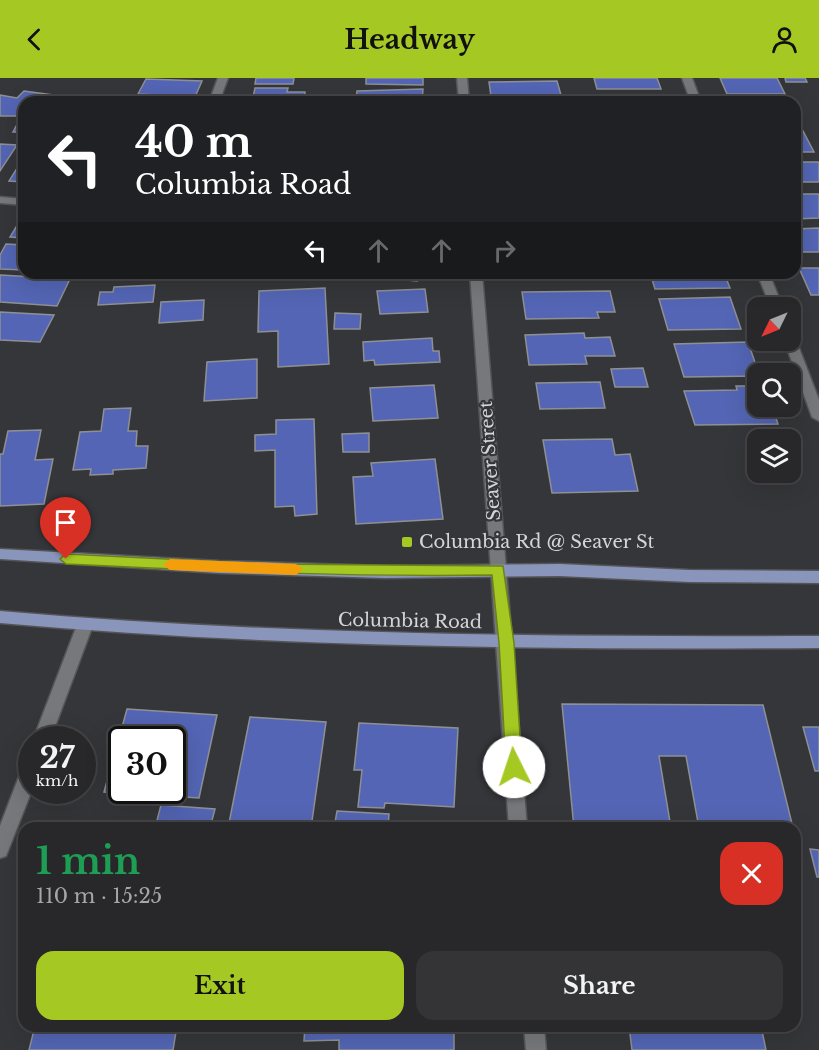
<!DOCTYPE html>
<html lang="en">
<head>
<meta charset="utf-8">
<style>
  body { margin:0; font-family:"Libre Baskerville",serif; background:#343437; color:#f1f3f6; height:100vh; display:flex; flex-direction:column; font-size:22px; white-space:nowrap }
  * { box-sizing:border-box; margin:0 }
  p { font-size:20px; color:#a5a6a9 }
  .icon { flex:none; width:33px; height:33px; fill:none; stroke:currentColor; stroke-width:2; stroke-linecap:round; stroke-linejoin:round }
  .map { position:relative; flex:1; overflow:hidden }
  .sheet { position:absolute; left:18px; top:744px; width:783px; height:210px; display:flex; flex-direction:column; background:#28282b; border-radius:18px; box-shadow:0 6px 24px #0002,0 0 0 2px #444447 }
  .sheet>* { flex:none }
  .banner { position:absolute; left:18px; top:18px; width:783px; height:183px; border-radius:18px; box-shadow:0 6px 24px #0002,0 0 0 2px #444447; background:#202124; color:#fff; overflow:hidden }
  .needle { width:39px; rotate:227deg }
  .tools { position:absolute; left:747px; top:219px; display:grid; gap:12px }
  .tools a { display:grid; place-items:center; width:54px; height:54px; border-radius:12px; background:#28282b; box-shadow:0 6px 24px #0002,0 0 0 2px #444447; font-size:30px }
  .speed { position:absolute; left:18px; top:648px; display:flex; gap:12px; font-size:30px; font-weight:700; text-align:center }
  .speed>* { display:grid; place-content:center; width:78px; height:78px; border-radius:50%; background:#28282b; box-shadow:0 6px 24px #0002,0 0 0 2px #444447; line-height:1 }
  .speed small { font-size:15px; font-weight:400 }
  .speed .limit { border:3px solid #111; border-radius:9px; background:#fff; color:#111 }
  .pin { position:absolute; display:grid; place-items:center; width:51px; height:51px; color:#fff; margin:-62px -26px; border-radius:50% 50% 50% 0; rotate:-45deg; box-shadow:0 0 6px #0007 }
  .pin .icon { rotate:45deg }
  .me { position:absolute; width:66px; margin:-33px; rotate:356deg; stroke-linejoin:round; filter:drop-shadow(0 0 4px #0008) }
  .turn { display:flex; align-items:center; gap:21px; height:126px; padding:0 18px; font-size:27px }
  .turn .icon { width:78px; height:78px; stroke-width:2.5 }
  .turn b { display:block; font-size:42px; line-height:51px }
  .lanes { display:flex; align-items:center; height:57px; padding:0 18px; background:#0003; justify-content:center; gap:30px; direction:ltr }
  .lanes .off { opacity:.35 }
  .round { display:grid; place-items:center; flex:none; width:63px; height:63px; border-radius:18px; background:#343437 }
  .summary { display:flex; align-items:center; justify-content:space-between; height:102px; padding:0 18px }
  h1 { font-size:36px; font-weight:700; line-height:45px; color:#1e9e55 }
  .primary-button { display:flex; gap:12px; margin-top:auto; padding:12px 18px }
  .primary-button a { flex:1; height:69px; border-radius:18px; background:#a5c823; color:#111; font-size:24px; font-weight:700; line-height:69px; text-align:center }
  .primary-button a+a { background:#343437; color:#f1f3f6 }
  header { display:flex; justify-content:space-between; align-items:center; height:78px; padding:0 18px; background:#a5c823; color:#111; font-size:27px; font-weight:700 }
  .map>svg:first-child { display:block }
</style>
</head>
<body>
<header><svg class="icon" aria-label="back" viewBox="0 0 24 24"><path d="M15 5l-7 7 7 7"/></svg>Headway<svg class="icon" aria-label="person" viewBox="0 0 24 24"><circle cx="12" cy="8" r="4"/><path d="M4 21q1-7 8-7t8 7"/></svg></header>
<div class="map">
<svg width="819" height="972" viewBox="0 0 819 972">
  <rect width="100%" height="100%" fill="#353639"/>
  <g fill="#5365b4" stroke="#8f9093" stroke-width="1.5" fill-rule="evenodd">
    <polygon points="256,0 294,0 293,6 255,6"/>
    <polygon points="366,0 423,0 423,7 366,6"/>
    <polygon points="594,0 657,0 661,11 597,11"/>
    <polygon points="720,0 777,0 785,16 727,16"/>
    <polygon points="785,0 805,0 807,4 786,4"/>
    <polygon points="146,1 202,3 195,19 138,16"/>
    <polygon points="557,3 561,17 491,18 489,4"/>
    <polygon points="255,10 288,10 287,14 305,14 304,24 252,24"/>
    <polygon points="423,11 422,24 356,24 357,13"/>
    <polygon points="24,13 69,19 64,24 24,24 24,38 0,38 0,17 17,20"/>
    <polygon points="662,18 664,24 603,24 602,19"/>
    <polygon points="562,19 563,24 493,24 493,20"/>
    <polygon points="20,41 24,41 24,54 13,54"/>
    <polygon points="795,53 803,53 814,74 795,74"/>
    <polygon points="0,66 17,67 0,93"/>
    <polygon points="24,79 24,104 9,103"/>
    <rect x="795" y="84" width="24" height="20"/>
    <polygon points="795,116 819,116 819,140 795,141"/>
    <polygon points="24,136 24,160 10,159"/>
    <polygon points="819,150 819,174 795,174 795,151"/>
    <polygon points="6,166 24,167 24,192 0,191 0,177"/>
    <polygon points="799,190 819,190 819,217 811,217"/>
    <polygon points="347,195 382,195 381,200 346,199"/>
    <polygon points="397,195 433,195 432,200 417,199 417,203 396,201"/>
    <polygon points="521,195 567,195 568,199 521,200"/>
    <polygon points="650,195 724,195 730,210 655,211"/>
    <polygon points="0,197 70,201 57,228 0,224"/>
    <polygon points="155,207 153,224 98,227 100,214 113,214 114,209"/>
    <polygon points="325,210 329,286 278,289 278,253 258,254 259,213"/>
    <polygon points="425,211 428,234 380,236 377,213"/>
    <polygon points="610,213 615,234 597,234 599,240 526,241 522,214"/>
    <polygon points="730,219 741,251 668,252 659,221"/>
    <polygon points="204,222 203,242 159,245 161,224"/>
    <polygon points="0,234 54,237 40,264 0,262"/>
    <polygon points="335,235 361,236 360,251 334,251"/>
    <polygon points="584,255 585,260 610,259 615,278 585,278 587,286 529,287 525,257"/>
    <polygon points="432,260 433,273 439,273 440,284 375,287 374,282 364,283 363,264"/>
    <polygon points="748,264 759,296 758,298 684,299 674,266"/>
    <polygon points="257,281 257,320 204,323 207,284"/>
    <polygon points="643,290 648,309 615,309 611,291"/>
    <polygon points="600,304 605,330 540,331 536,305"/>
    <polygon points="434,307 438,340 373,343 370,310"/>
    <polygon points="736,308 758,308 758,328 772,328 778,346 695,347 684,313 737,312"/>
    <polygon points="131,330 128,353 137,353 136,368 148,368 146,390 113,392 113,396 90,397 91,391 73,392 80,354 101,353 104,331"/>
    <polygon points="314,341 317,436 295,438 294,428 275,429 275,372 255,373 255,357 276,356 276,342"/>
    <polygon points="41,352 35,382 53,381 44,426 0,428 0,376 3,376 8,353"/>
    <polygon points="369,355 369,374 343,374 342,356"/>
    <polygon points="612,361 615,377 630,376 638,413 552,415 543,362"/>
    <polygon points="435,381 443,441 356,446 353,399 373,398 371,385"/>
    <polygon points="562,626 763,627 793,750 699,750 686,678 659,678 671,750 574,750"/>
    <path d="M127 631 217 637 199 720 104 714ZM122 662H172V712H122Z"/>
    <polygon points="250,639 326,644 311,750 260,746 259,750 228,750"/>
    <polygon points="359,645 458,650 454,729 385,725 384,730 358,729 362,692 354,692"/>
    <polygon points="803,649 819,649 819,693 815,693"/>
    <polygon points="161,727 215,731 210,750 155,750"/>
    <polygon points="337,733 389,736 388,750 334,750"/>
    <polygon points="810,771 819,772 819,799 817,799"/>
    <polygon points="35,948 177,948 173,972 29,972"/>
    <polygon points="305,948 454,948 454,972 339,972 339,962 304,963"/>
    <polygon points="629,948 761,948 766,972 632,972"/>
  </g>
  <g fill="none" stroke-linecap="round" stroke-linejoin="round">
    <g stroke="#545557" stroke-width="3">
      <g id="minor">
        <polygon points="218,0 228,0 219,24 209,24"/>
        <polygon points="457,0 467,0 469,24 459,24"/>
        <polygon points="682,0 692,0 701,24 691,24"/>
        <polygon points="0,119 24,121 24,127 0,125"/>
        <polygon points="470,195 482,195 527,750 509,750"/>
        <polygon points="757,195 769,195 783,230 771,230"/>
        <polygon points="790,258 796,262 819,322 819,343 812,339 784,262 790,262"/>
        <polygon points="85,541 91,543 93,547 50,662 33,662 77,547 79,543"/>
        <polygon points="32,681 32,712 6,778 0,780 0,748 23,688 26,683"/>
        <polygon points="524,948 544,948 546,972 526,972"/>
      </g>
    </g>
    <g stroke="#545557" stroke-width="3">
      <g id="primary">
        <polygon points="0,471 219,483 385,488 560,486 689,492 819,493 819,505 689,504 560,498 385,500 219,495 0,481"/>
        <path d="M0 533C273 557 545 559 819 558V570C545 572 273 569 0 545Z"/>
      </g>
    </g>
    <use href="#minor" fill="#77787b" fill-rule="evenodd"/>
    <use href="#primary" fill="#8a95bb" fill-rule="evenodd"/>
  </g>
  <path fill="#a5c823" stroke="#6b8217" stroke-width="1.5" d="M66 476 266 486 503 488 514 565 522 689 520 694H509L506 689 499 565 492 497C350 499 208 493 66 486L60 481Z"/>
  <polygon fill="#f59e0b" points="170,481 296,486 303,491 296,497 170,492 163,487"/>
  <rect fill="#a5c823" stroke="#353639" stroke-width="2" x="401" y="458" width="12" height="12" rx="3"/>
  <g text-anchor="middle" stroke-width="4.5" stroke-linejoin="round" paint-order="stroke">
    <g font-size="18" fill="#d4d5d7" stroke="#353639">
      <text transform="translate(490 383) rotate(-94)" y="6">Seaver Street</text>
      <text transform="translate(410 543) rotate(1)" y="6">Columbia Road</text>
    </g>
    <g font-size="18" fill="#d4d5d7" stroke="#353639" text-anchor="start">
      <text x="419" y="470">Columbia Rd @ Seaver St</text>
    </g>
  </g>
</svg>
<div class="tools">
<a><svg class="needle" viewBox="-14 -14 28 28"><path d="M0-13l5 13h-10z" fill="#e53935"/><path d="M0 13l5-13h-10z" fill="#a5a6a9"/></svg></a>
<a><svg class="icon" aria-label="search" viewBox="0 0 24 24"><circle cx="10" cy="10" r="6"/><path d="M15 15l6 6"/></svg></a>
<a><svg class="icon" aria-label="layers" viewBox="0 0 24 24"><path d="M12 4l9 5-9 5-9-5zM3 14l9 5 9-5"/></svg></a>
</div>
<div class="speed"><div>27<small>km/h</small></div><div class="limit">30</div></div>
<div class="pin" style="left:66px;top:481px;background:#d93025"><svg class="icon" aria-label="arrive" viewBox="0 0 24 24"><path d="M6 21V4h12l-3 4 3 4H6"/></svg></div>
<svg class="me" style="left:514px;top:689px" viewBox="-20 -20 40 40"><circle r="19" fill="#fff"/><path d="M0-13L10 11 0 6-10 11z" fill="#a5c823"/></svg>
<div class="banner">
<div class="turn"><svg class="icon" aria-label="left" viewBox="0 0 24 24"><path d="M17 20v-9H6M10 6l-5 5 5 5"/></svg><div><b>40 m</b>Columbia Road</div></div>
<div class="lanes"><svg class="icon" aria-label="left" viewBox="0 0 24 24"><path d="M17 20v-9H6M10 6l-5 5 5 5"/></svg><svg class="icon off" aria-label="ahead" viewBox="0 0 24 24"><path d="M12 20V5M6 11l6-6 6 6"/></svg><svg class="icon off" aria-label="ahead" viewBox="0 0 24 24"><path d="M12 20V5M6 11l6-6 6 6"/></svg><svg class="icon off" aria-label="right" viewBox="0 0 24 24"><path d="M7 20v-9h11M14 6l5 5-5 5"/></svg></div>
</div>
<section class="sheet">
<div class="summary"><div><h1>1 min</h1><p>110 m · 15:25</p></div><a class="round" style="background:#d93025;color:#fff"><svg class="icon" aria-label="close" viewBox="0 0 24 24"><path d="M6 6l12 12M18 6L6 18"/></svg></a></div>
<div class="primary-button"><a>Exit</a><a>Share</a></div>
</section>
</div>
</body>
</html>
